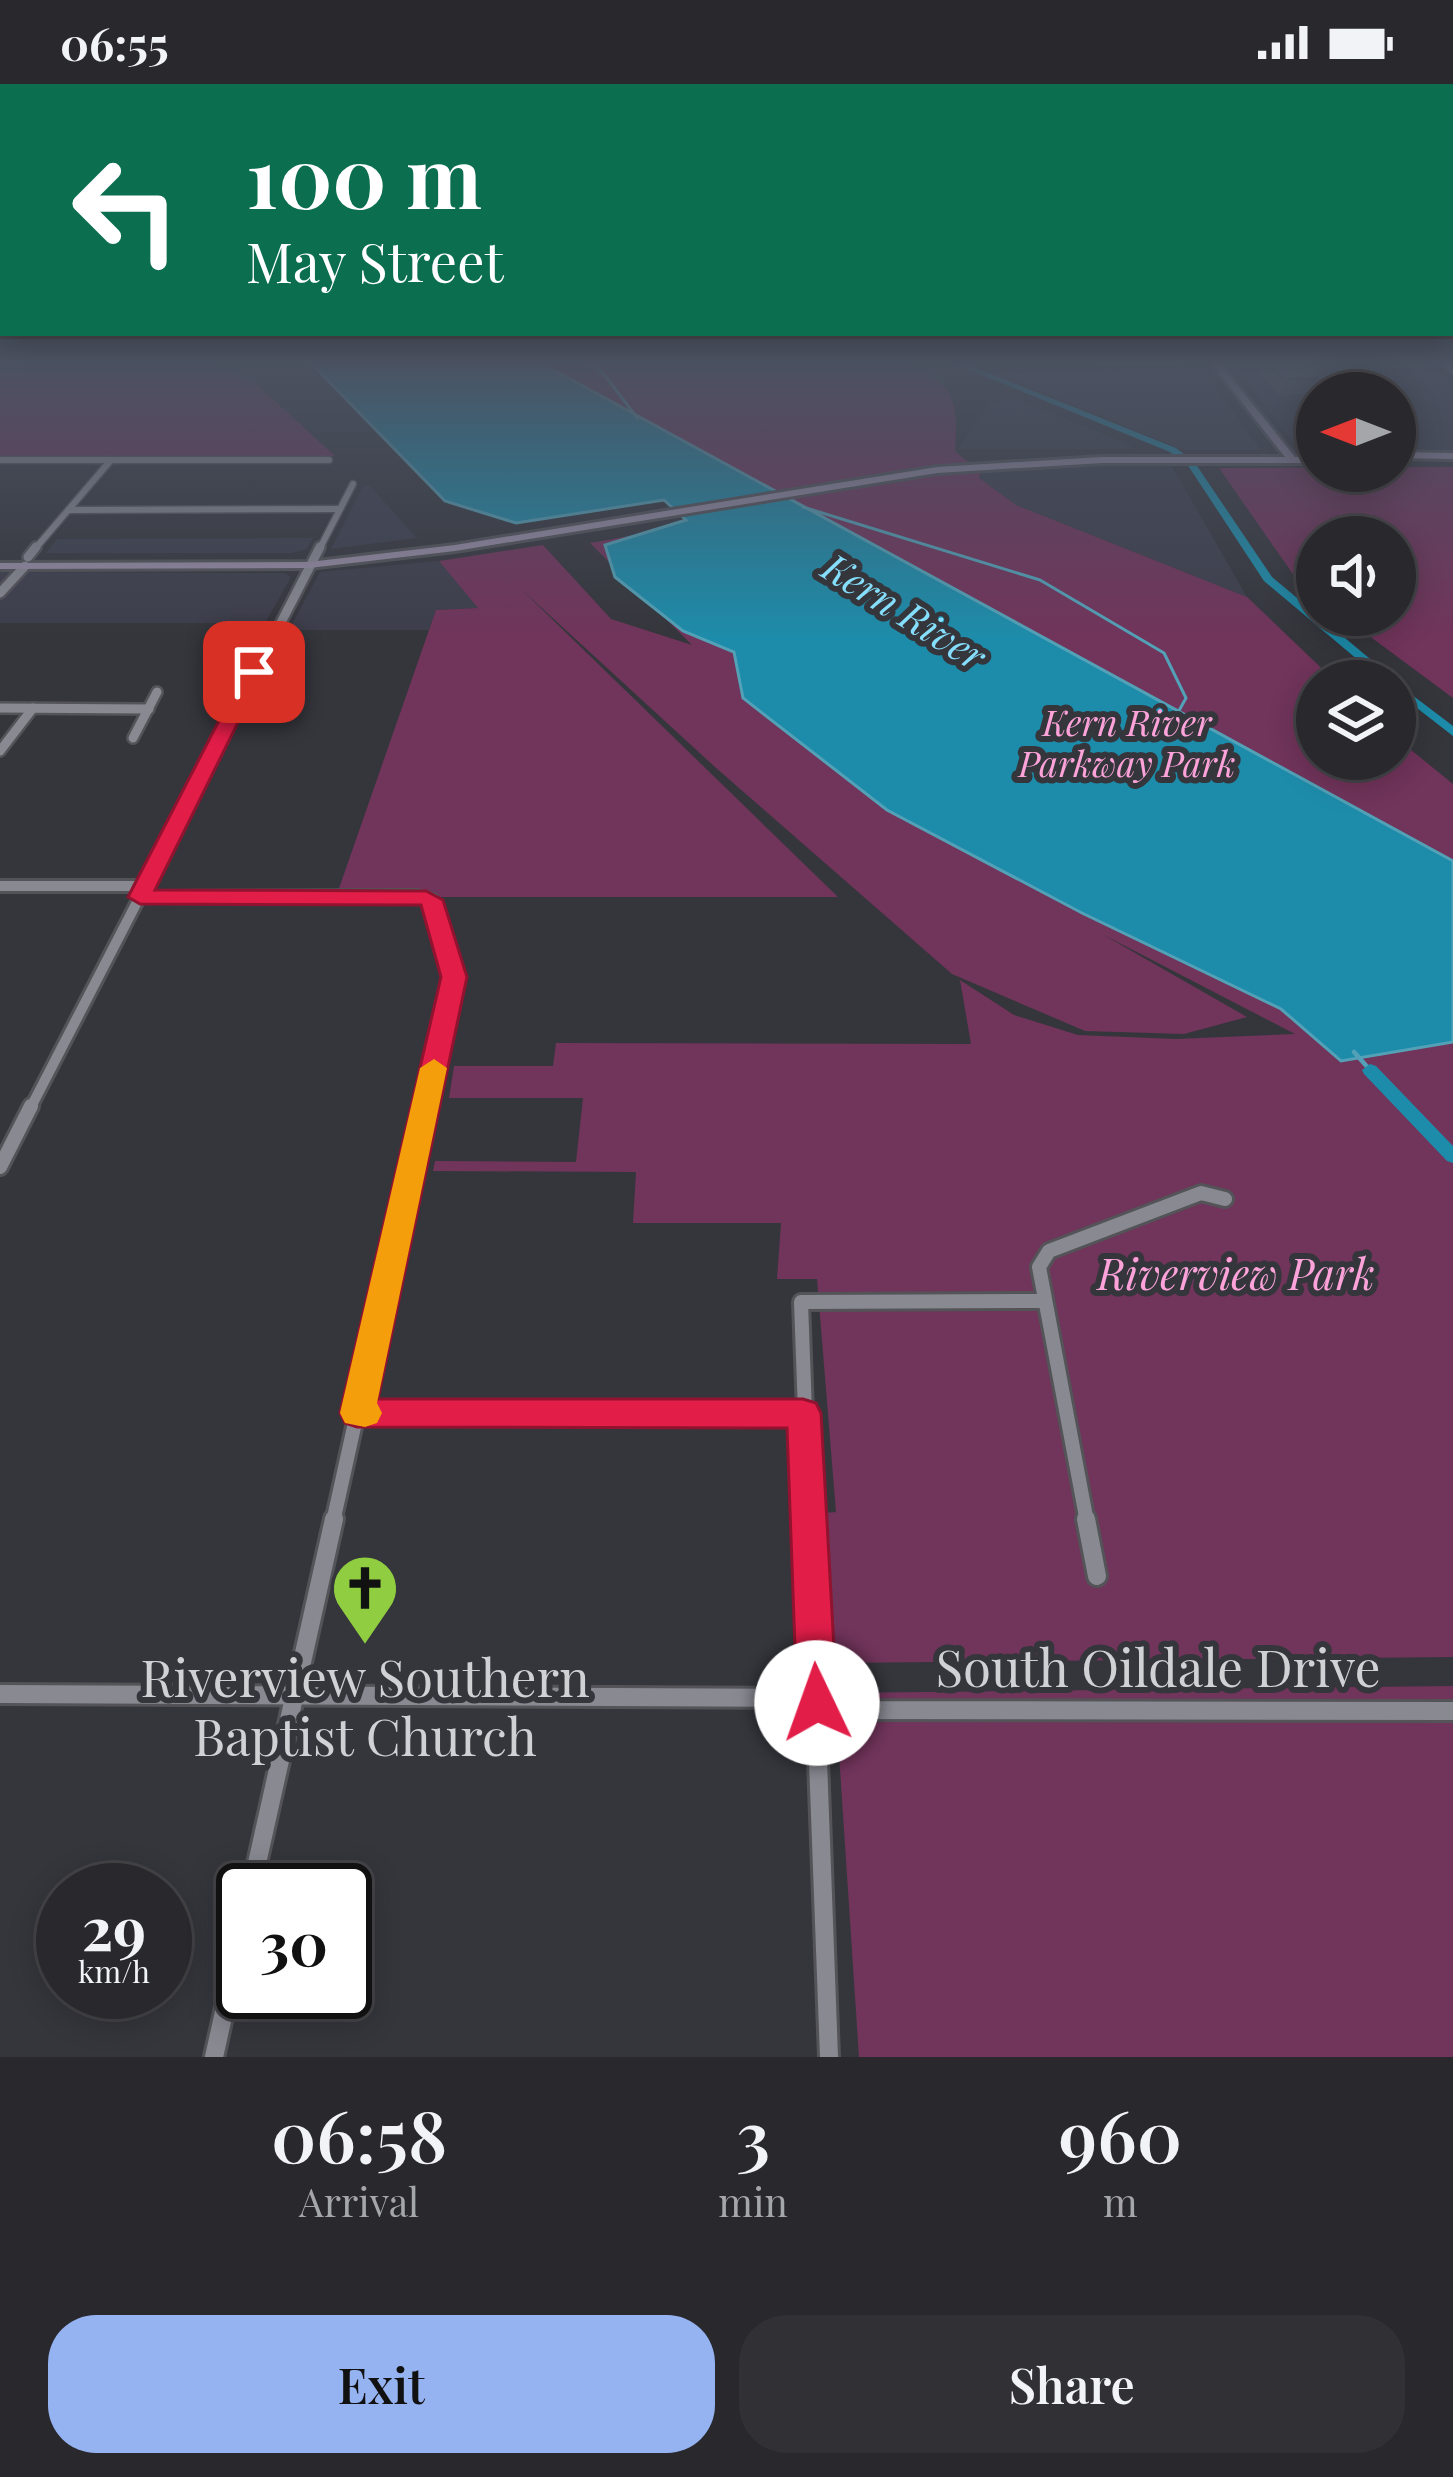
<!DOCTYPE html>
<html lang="en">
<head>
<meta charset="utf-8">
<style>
  body { margin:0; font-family:"Playfair Display",serif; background:#303035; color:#f1f3f6; height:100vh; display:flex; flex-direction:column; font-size:45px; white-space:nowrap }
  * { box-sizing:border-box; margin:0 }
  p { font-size:39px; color:#a5a6aa }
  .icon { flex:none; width:66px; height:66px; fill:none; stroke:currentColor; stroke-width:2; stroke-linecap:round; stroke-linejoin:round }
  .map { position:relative; height:1973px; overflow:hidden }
  .details { display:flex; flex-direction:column; background:#28282d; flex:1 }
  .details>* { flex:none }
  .top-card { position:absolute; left:0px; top:0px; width:1455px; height:252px; box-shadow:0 6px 30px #0003,0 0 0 3px #444449; background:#0b6e4f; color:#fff; overflow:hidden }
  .needle { width:78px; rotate:270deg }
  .fabs { position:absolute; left:1296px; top:288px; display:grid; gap:24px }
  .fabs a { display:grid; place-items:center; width:120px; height:120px; border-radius:50%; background:#28282d; box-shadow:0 6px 30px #0003,0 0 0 3px #444449; font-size:60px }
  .speed { position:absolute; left:36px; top:1779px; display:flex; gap:24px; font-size:60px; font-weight:700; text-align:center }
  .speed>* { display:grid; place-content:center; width:156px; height:156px; border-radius:50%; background:#28282d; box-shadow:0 6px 30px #0003,0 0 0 3px #444449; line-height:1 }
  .speed small { font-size:30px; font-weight:400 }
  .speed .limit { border:6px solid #111; border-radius:18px; background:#fff; color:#111 }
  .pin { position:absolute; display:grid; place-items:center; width:102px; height:102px; color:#fff; margin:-51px; border-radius:24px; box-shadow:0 6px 18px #0006 }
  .me { position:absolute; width:132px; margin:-66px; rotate:357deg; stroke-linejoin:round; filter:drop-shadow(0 0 9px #0008) }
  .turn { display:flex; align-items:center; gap:42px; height:252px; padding:0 48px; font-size:54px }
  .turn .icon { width:156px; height:156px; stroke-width:2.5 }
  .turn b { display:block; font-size:84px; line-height:102px }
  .eta { display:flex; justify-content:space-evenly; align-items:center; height:204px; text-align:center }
  .eta b { font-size:72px; font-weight:600; line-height:84px }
  .button { display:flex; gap:24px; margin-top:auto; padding:24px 48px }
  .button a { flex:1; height:138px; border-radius:48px; background:#95b2f1; color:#111; font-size:48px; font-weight:600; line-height:138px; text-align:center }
  .button a+a { background:#303035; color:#f1f3f6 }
  .status { display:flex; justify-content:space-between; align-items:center; height:84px; padding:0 60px; background:#28282d; direction:ltr }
  .status svg { height:33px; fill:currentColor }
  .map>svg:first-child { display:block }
</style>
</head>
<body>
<div class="status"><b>06:55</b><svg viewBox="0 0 49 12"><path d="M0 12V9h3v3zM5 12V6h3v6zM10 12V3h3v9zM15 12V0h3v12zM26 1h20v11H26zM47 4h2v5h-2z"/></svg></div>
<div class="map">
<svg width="1453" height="1973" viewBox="0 0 1453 1973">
  <rect width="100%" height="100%" fill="#35363c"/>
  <g fill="#3d3e4b">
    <polygon points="1230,278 1426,278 1453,302 1453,366 1395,366 1395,309 1317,309 1317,366 1298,364"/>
    <polygon points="999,290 1206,291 1261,366 1183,366"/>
    <polygon points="1014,314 1130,361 1132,365 958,365 990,319"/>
    <polygon points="1171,381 1247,513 1016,421 979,394 980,388 1047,382"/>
    <polygon points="369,401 417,454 331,465 363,402"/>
    <polygon points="313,454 307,465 292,469 46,469 57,455"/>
    <polygon points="439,477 479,524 436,526 429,546 289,546 320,488"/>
    <polygon points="0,488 285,489 291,493 265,539 0,539"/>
  </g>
  <g fill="#71345b">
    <polygon points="86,278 203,278 254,298 335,372 0,372 0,283"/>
    <path d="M311 278H902C954 300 959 312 955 367L980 388 979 394 1016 421 1247 513 1335 597H1317V675H1395V653L1453 700V1573L833 1579 824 1429 836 1428 817 1195H777L781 1139H633L636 1088 433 1087 435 1077 576 1078 583 1014H449L454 982H553L556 959 971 960 960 896 1014 931 1078 951 1176 955 1295 950 1102 850 1247 933 1184 950 1085 947 952 890 715 683 520 504 838 813H336L436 526 478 524 439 477 543 461 611 535 692 561 590 459 698 440 664 410Z"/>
    <polygon points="1395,383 1453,383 1453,614 1341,531 1395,531 1395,453 1317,453 1317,513 1295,493 1219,384"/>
    <polygon points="1453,1602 1453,1973 859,1973 835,1609"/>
  </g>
  <polygon fill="#1d8caa" stroke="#53a1b7" stroke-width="3" points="310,278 539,278 1453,777 1453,958 1341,977 1281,925 1082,829 887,726 743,614 734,568 683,547 615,493 605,461 686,436 664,416 516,439 445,417"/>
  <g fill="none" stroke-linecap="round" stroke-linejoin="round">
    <g stroke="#53a1b7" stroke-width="3">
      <polyline points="586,278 603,289 638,335"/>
      <polyline points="803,423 1040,496 1164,569 1186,614 1176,632"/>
    </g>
    <polyline stroke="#53a1b7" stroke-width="4.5" points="1354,968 1370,986"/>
    <g fill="#1d8caa" fill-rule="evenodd">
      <polygon points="950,278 961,278 1176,364 1195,379 1272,493 1394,595 1395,598 1453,642 1453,652 1395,607 1395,597 1383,597 1264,497 1189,383 1170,368"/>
      <polygon points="1370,980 1376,982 1453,1062 1453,1079 1447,1077 1364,990 1362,986"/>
    </g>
    <g stroke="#535358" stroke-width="9">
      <g id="minor-far4">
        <polyline points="1099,278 1176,278"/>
        <polyline points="1443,278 1453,287"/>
        <polyline points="0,376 329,376"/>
        <polyline points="69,426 340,425"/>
        <polyline points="34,466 111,376"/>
        <polyline points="319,466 353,400"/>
      </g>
    </g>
    <g stroke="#535358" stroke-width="14">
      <g id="minor-far3">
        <polyline points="28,473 36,463"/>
        <polyline points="0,509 25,482"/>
        <polyline points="0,624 149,625"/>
        <polyline points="133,654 157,608"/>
        <polyline points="0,667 33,624"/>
        <polyline points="193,709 320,463"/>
      </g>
    </g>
    <g stroke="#535358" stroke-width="16">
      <g id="minor-far2">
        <polyline points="0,802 145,802"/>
        <polyline points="140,813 417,812 432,816 454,893 425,1025"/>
        <polyline points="30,1025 195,706"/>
      </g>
    </g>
    <g stroke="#535358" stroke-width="20">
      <g id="minor-far1">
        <polyline points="0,1083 31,1022"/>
        <polyline points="357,1329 804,1329"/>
        <polyline points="333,1438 425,1022"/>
        <polyline points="809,1438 801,1218 1045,1217"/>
        <polyline points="1087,1438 1039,1183 1049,1167 1201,1109 1225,1115"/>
      </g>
    </g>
    <g stroke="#535358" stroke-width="24">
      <g id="minor">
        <polyline points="809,1435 829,1973"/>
        <polyline points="1086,1435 1097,1492"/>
        <polyline points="0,1610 800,1614 843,1626 1453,1627"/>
        <polyline points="251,1806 334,1435"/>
        <polyline points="214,1973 243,1843"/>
      </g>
    </g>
    <g stroke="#535358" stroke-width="6">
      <g id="secondary">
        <polygon points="1210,278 1219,278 1295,373 1317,373 1317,379 1102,379 937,389 455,467 309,484 0,485 0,479 309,478 455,461 937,383 1102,373 1285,373"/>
        <polygon points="1395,368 1453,369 1453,375 1395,374"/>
      </g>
    </g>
    <use href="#minor-far4" stroke="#888991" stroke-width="6"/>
    <use href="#minor-far3" stroke="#888991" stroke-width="9"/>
    <use href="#minor-far2" stroke="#888991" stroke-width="10"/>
    <use href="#minor-far1" stroke="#888991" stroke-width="14"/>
    <use href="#minor" stroke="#888991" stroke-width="18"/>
    <use href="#secondary" fill="#978ca4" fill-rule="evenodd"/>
  </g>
  <polygon fill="#4d5257" points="1263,278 1349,278 1365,294 1361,309 1279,311 1260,290"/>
  <polygon fill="#5a5f65" stroke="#3f4247" stroke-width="3" points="1268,278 1349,278 1365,294 1283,295"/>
  <linearGradient id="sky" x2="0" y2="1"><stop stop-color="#1d1e21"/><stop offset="0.5" stop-color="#4b5261"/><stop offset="1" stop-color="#4b5261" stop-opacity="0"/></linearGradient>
  <rect width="1453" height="554" fill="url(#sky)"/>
  <polygon fill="#e11d48" stroke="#92132f" stroke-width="3" points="254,583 263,588 155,806 426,807 443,816 467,893 378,1315 803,1315 816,1319 821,1329 837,1619 831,1634 817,1639 803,1634 797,1619 787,1344 357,1343 345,1339 340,1329 441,893 421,821 140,820 128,813 244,588"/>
  <polygon fill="#f59e0b" points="434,975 447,984 377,1319 382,1329 377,1339 365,1343 345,1339 340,1329 420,984"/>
  <defs>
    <g id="church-pin" transform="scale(3.45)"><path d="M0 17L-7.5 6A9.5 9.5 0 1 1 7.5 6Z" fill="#91cd40" stroke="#35363c"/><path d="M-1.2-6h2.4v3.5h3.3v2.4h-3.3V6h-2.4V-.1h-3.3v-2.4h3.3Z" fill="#111"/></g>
  </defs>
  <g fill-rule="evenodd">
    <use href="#church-pin" x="365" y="1504"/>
  </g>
  <g text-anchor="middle" stroke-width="12" stroke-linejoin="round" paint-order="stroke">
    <g font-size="36" font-style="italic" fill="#fda3da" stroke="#35363c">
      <text x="1127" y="652">Kern River<tspan x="1127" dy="41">Parkway Park</tspan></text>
    </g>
    <g font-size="39" font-style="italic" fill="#85defb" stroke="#35363c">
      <text transform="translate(904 528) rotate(32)" y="14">Kern River</text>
    </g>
    <g font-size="42" font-style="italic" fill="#fda3da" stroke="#35363c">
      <text x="1236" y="1206">Riverview Park</text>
    </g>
    <g font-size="51" fill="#d0d1d5" stroke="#35363c">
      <text x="1158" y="1603">South Oildale Drive</text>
    </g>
    <g font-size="51" fill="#d0d1d5" stroke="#35363c">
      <text x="365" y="1613">Riverview Southern<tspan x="365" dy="59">Baptist Church</tspan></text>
    </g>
  </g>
</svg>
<div class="fabs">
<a><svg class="needle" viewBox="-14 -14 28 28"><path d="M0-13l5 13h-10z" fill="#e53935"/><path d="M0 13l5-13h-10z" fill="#a5a6aa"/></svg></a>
<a><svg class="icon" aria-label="sound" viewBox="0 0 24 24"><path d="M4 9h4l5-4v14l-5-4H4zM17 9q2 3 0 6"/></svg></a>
<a><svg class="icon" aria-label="layers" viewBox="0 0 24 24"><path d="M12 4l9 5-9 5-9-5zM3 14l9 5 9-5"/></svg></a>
</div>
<div class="speed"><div>29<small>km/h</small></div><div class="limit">30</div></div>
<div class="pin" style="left:254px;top:588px;background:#d93025"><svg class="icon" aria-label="arrive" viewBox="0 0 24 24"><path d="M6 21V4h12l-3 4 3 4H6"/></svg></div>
<svg class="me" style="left:817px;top:1619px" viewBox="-20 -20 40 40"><circle r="19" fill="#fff"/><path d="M0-13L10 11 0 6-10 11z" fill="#e11d48"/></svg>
<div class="top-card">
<div class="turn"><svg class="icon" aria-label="left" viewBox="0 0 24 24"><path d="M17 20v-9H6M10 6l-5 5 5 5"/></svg><div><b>100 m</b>May Street</div></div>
</div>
</div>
<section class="details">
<div class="eta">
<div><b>06:58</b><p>Arrival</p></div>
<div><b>3</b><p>min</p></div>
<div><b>960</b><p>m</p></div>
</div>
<div class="button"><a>Exit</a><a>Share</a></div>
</section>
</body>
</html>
